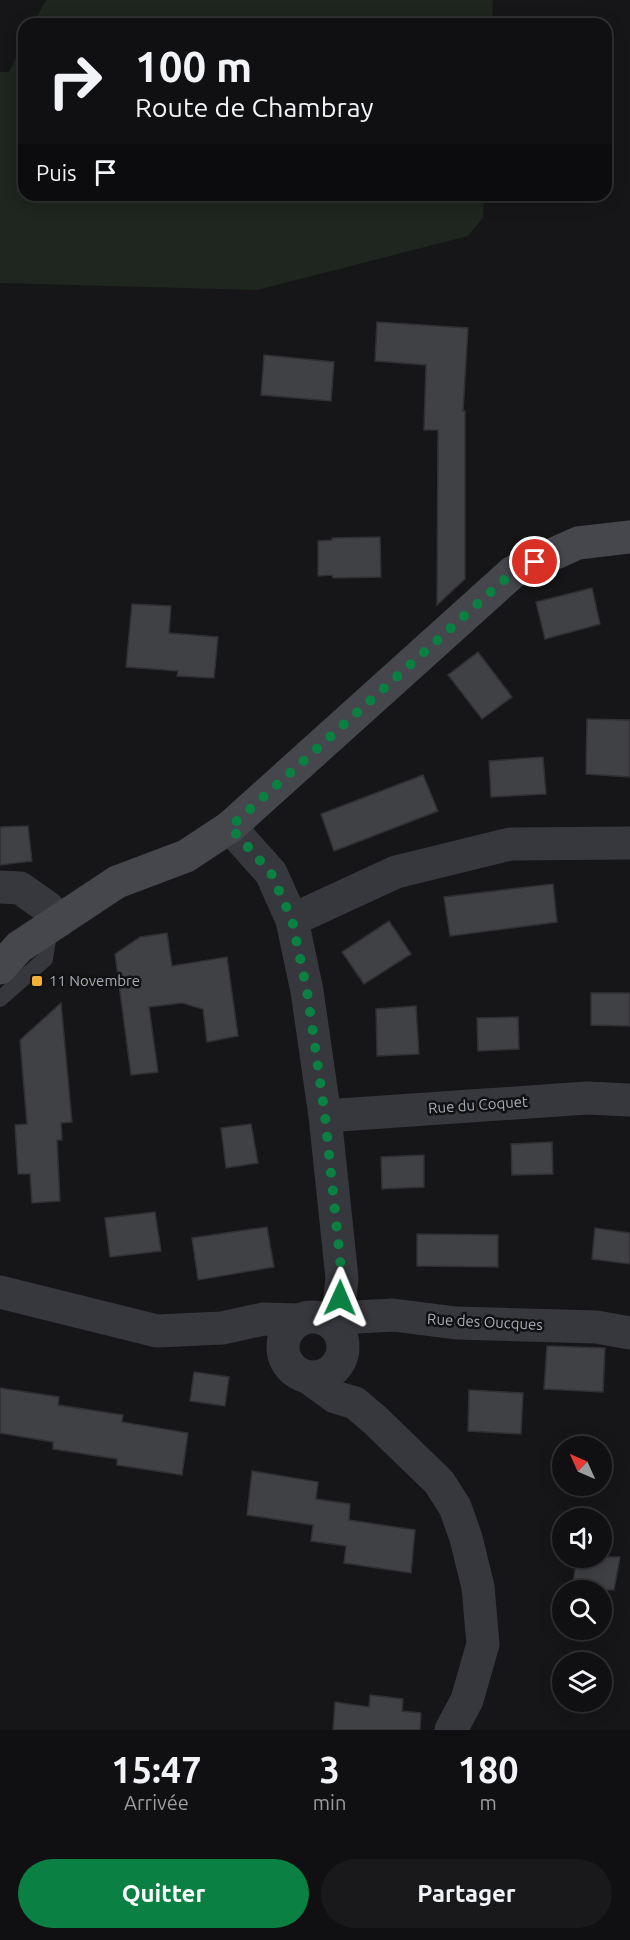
<!DOCTYPE html>
<html lang="fr">
<head>
<meta charset="utf-8">
<style>
  body { margin:0; font-family:Ubuntu,sans-serif; background:#19191b; color:#f1f3f6; height:100vh; display:flex; flex-direction:column; font-size:22px; white-space:nowrap }
  * { box-sizing:border-box; margin:0 }
  p { font-size:20px; color:#9c9d9f }
  .icon { flex:none; width:33px; height:33px; fill:none; stroke:currentColor; stroke-width:2; stroke-linecap:round; stroke-linejoin:round }
  .map { position:relative; height:1730px; overflow:hidden }
  .details { display:flex; flex-direction:column; background:#101012; flex:1 }
  .details>* { flex:none }
  .banner { position:absolute; left:18px; top:18px; width:594px; height:183px; border-radius:18px; box-shadow:0 3px 15px #0003,0 0 0 2px #303032; background:#101012; color:#f1f3f6; overflow:hidden }
  .needle { width:39px; rotate:315deg }
  .fabs { position:absolute; left:552px; top:1436px; display:grid; gap:12px }
  .fabs a { display:grid; place-items:center; width:60px; height:60px; border-radius:50%; background:#101012; box-shadow:0 3px 15px #0003,0 0 0 2px #303032; font-size:30px }
  .pin { position:absolute; display:grid; place-items:center; width:51px; height:51px; color:#fff; margin:-26px; border:3px solid #fff; border-radius:50%; box-shadow:0 2px 6px #0007 }
  .me { position:absolute; width:66px; margin:-33px; rotate:1deg; stroke-linejoin:round; filter:drop-shadow(0 0 4px #0008) }
  .turn { display:flex; align-items:center; gap:21px; height:126px; padding:0 18px; font-size:27px }
  .turn .icon { width:78px; height:78px; stroke-width:2.5 }
  .turn b { display:block; font-size:42px; line-height:51px }
  .then { display:flex; align-items:center; height:57px; padding:0 18px; background:#0003; gap:12px; font-size:22px }
  .eta { display:flex; justify-content:space-evenly; align-items:center; height:102px; text-align:center }
  .eta b { font-size:36px; font-weight:700; line-height:42px }
  .button { display:flex; gap:12px; margin-top:auto; padding:12px 18px }
  .button a { flex:1; height:69px; border-radius:36px; background:#0b8043; color:#fff; font-size:24px; font-weight:700; line-height:69px; text-align:center }
  .button a+a { background:#19191b; color:#f1f3f6 }
  .map>svg:first-child { display:block }
</style>
</head>
<body>
<div class="map">
<svg width="630" height="1730" viewBox="0 0 630 1730">
  <rect width="100%" height="100%" fill="#161618"/>
  <g fill="#1e261f">
    <polygon points="46,0 493,0 492,24 33,24"/>
    <polygon points="24,42 24,195 484,195 483,218 468,236 257,290 0,283 0,72 9,72"/>
  </g>
  <g fill="#404145" stroke="#303034" stroke-width="1.5">
    <polygon points="377,322 468,328 463,411 465,411 465,579 437,605 438,430 424,430 426,365 375,361"/>
    <polygon points="264,355 334,362 331,401 261,395"/>
    <polygon points="380,537 381,577 333,578 332,575 318,576 318,541 332,540 332,538"/>
    <polygon points="592,588 600,624 545,639 536,602"/>
    <polygon points="132,604 171,606 169,633 218,637 214,678 177,676 178,671 126,667"/>
    <polygon points="478,652 512,697 482,719 448,675"/>
    <polygon points="587,719 630,720 630,777 586,774"/>
    <polygon points="543,757 546,794 491,797 489,761"/>
    <polygon points="423,775 438,811 334,851 321,814"/>
    <polygon points="28,826 32,861 0,865 0,827"/>
    <polygon points="553,884 557,922 450,936 444,897"/>
    <polygon points="389,921 411,954 364,984 342,952"/>
    <polygon points="167,933 172,966 227,957 238,1036 207,1042 203,1009 182,1003 149,1007 158,1072 131,1075 115,954 140,937"/>
    <polygon points="591,993 630,993 630,1026 591,1025"/>
    <polygon points="61,1003 72,1122 61,1123 62,1140 57,1140 60,1201 32,1203 30,1174 18,1174 15,1125 27,1124 20,1040"/>
    <polygon points="416,1006 419,1054 377,1056 376,1009"/>
    <polygon points="518,1017 519,1049 478,1051 477,1018"/>
    <polygon points="251,1124 258,1163 226,1168 221,1128"/>
    <polygon points="552,1142 553,1174 512,1175 511,1144"/>
    <polygon points="424,1155 424,1187 382,1189 381,1157"/>
    <polygon points="155,1212 161,1251 110,1257 105,1218"/>
    <polygon points="267,1227 274,1267 198,1280 192,1238"/>
    <polygon points="595,1228 630,1233 630,1264 592,1259"/>
    <polygon points="417,1234 498,1235 498,1267 417,1266"/>
    <polygon points="547,1346 605,1348 603,1392 544,1389"/>
    <polygon points="194,1372 229,1377 225,1406 190,1401"/>
    <polygon points="0,1388 59,1397 58,1405 123,1415 122,1422 188,1433 182,1475 117,1465 117,1459 53,1449 53,1442 0,1433"/>
    <polygon points="469,1390 523,1393 521,1434 468,1431"/>
    <polygon points="252,1471 318,1482 316,1499 350,1504 349,1520 415,1530 411,1573 344,1563 346,1546 311,1541 313,1525 247,1515"/>
    <polygon points="577,1557 620,1557 614,1590 572,1590"/>
    <polygon points="370,1695 403,1699 402,1711 421,1713 420,1730 333,1730 335,1702 369,1707"/>
  </g>
  <g fill="none" stroke-linecap="round" stroke-linejoin="round">
    <polyline stroke="#37383d" stroke-width="16" points="0,999 45,959 50,927"/>
    <g stroke="#37383d" stroke-width="33">
      <polyline points="230,827 271,873 292,920 307,991 325,1116 342,1278 337,1326"/>
      <polyline points="0,887 20,888 47,907 60,920"/>
      <polyline points="292,920 396,872 510,844 630,843"/>
      <polyline points="325,1116 587,1098 630,1100"/>
      <polyline points="0,1292 157,1331 222,1328 264,1319 298,1320"/>
      <circle cx="313" cy="1347" r="30"/>
      <polyline points="339,1318 393,1315 456,1323 596,1327 630,1333"/>
      <polyline points="309,1378 335,1397 355,1403 375,1420 439,1482 455,1507 466,1538 478,1587 483,1644 467,1700 451,1730"/>
    </g>
    <polyline stroke="#45474d" stroke-width="33" points="0,968 19,947 117,882 186,856 230,827 513,572 578,543 630,537"/>
  </g>
  <g fill="none" stroke-linecap="round" stroke-linejoin="round">
    <polyline stroke="#0b8043" stroke-width="10" stroke-dasharray="0 18" points="340,1298 342,1278 325,1116 307,991 292,920 271,873 230,827 513,572 535,562"/>
  </g>
  <rect fill="#f2b134" stroke="#111113" stroke-width="2" x="31" y="975" width="12" height="12" rx="3"/>
  <g text-anchor="middle" stroke-width="5" stroke-linejoin="round" paint-order="stroke">
    <g font-size="15" fill="#a8adb8" stroke="#111113" text-anchor="start">
      <text x="49" y="986">11 Novembre</text>
    </g>
    <g font-size="15" fill="#a8adb8" stroke="#111113">
      <text transform="translate(478 1105) rotate(-4)" y="5">Rue du Coquet</text>
      <text transform="translate(485 1322) rotate(3)" y="5">Rue des Oucques</text>
    </g>
  </g>
</svg>
<div class="fabs">
<a><svg class="needle" viewBox="-14 -14 28 28"><path d="M0-13l5 13h-10z" fill="#e53935"/><path d="M0 13l5-13h-10z" fill="#9c9d9f"/></svg></a>
<a><svg class="icon" aria-label="sound" viewBox="0 0 24 24"><path d="M4 9h4l5-4v14l-5-4H4zM17 9q2 3 0 6"/></svg></a>
<a><svg class="icon" aria-label="search" viewBox="0 0 24 24"><circle cx="10" cy="10" r="6"/><path d="M15 15l6 6"/></svg></a>
<a><svg class="icon" aria-label="layers" viewBox="0 0 24 24"><path d="M12 4l9 5-9 5-9-5zM3 14l9 5 9-5"/></svg></a>
</div>
<div class="pin" style="left:535px;top:562px;background:#d93025"><svg class="icon" aria-label="arrive" viewBox="0 0 24 24"><path d="M6 21V4h12l-3 4 3 4H6"/></svg></div>
<svg class="me" style="left:340px;top:1298px" viewBox="-20 -20 40 40"><path d="M0-17L14 15 0 8-14 15z" fill="#0b8043" stroke="#fff" stroke-width="4"/></svg>
<div class="banner">
<div class="turn"><svg class="icon" aria-label="right" viewBox="0 0 24 24"><path d="M7 20v-9h11M14 6l5 5-5 5"/></svg><div><b>100 m</b>Route de Chambray</div></div>
<div class="then">Puis<svg class="icon" aria-label="arrive" viewBox="0 0 24 24"><path d="M6 21V4h12l-3 4 3 4H6"/></svg></div>
</div>
</div>
<section class="details">
<div class="eta">
<div><b>15:47</b><p>Arrivée</p></div>
<div><b>3</b><p>min</p></div>
<div><b>180</b><p>m</p></div>
</div>
<div class="button"><a>Quitter</a><a>Partager</a></div>
</section>
</body>
</html>
